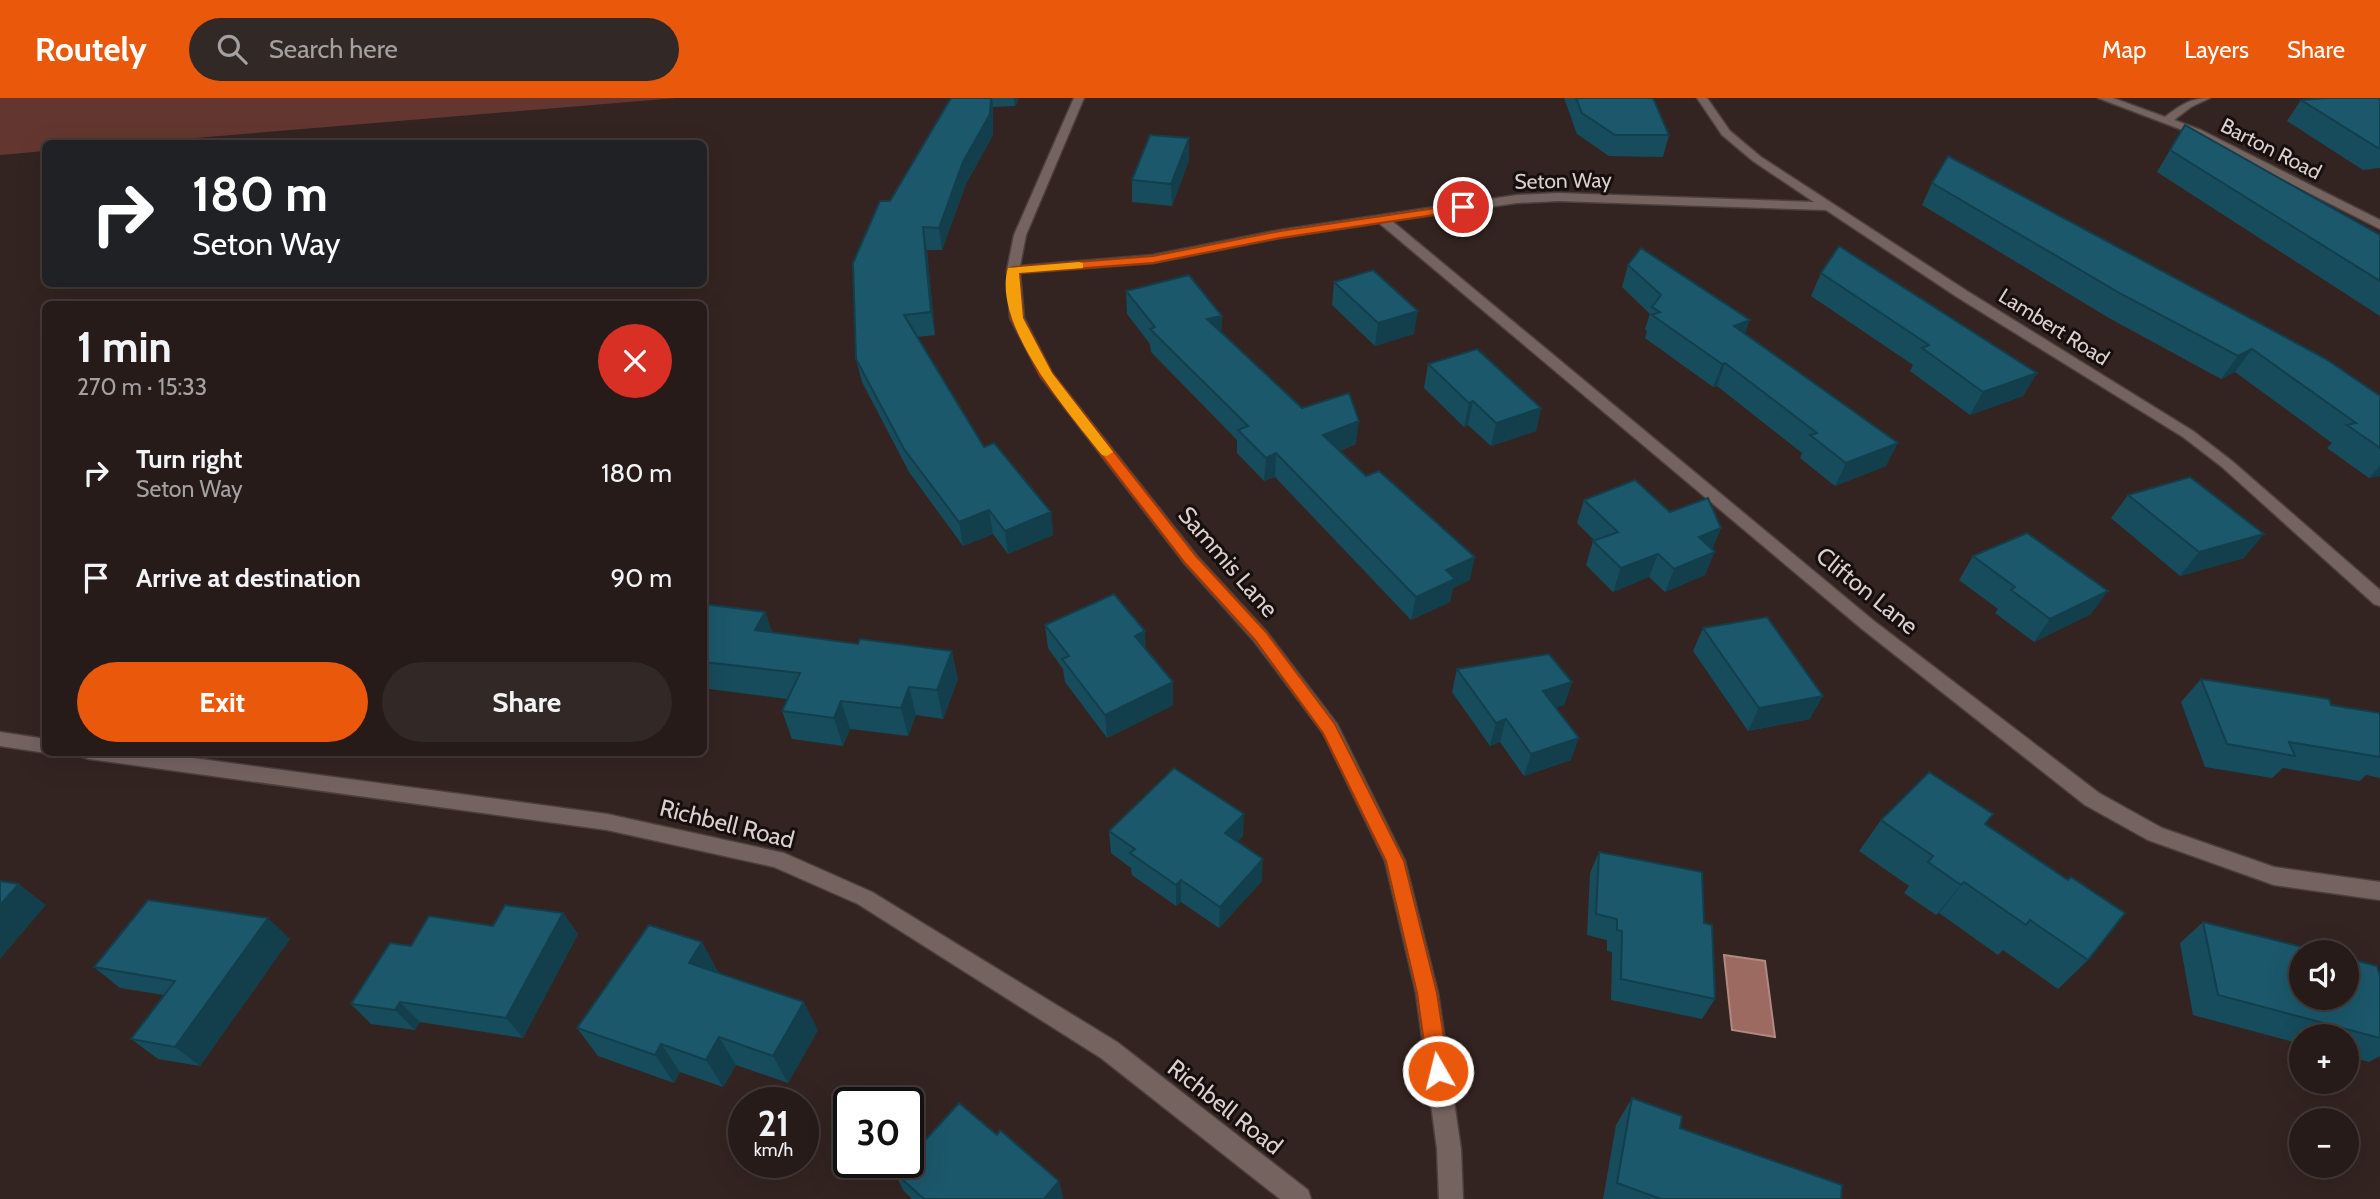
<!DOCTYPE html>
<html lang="en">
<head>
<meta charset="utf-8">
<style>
  body { margin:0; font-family:Cabin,sans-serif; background:#322826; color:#f1f3f6; height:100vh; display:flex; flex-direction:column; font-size:26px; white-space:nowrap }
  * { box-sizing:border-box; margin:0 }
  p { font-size:23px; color:#a4a1a2 }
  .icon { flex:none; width:38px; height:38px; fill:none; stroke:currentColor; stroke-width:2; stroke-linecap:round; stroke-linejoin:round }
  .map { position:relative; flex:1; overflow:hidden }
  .details { position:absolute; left:42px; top:203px; width:665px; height:455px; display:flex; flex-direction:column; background:#261b19; border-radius:10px; box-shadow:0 7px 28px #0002,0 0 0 2px #423938 }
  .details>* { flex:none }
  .hud { position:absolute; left:42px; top:42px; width:665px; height:147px; border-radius:10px; box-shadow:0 7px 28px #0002,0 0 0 2px #423938; background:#202124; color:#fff; overflow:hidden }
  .fabs { position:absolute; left:2289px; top:842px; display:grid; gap:14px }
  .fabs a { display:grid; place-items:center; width:70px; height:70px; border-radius:50%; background:#261b19; box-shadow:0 7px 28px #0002,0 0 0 2px #423938; font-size:35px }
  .speed { position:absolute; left:728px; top:989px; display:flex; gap:14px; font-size:35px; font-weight:700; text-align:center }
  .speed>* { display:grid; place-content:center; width:91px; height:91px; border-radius:50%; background:#261b19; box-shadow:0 7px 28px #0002,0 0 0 2px #423938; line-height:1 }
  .speed small { font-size:18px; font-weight:400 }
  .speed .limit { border:4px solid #111; border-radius:10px; background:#fff; color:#111 }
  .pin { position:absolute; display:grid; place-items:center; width:60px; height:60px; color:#fff; margin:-30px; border:4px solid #fff; border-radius:50%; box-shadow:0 2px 7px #0007 }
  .me { position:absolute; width:77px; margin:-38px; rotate:352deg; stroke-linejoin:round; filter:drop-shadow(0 0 5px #0008) }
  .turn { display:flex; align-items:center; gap:24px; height:147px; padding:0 35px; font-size:32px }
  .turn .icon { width:91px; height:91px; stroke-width:2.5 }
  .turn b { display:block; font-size:49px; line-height:60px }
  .round { display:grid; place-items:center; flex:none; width:74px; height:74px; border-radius:37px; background:#322826 }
  .overview { display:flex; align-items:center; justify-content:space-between; height:119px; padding:0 35px }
  h1 { font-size:42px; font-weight:800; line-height:52px }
  .action { display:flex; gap:14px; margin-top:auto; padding:14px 35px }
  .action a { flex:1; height:80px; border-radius:42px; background:#ea580c; color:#fff; font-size:28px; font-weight:800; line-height:80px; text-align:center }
  .action a+a { background:#322826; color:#f1f3f6 }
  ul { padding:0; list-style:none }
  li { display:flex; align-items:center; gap:21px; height:105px; padding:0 35px }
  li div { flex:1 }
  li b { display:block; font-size:26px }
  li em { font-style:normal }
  header { display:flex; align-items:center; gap:42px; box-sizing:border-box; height:98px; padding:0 35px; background:#ea580c; color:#fff }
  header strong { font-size:33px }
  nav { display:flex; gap:38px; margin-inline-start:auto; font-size:24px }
  .search { width:490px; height:63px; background:#322826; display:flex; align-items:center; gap:18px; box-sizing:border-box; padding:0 24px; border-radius:38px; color:#a4a1a2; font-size:26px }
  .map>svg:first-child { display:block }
</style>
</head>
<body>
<header>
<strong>Routely</strong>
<div class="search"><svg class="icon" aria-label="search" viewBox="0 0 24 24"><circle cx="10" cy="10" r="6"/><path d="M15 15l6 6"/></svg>Search here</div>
<nav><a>Map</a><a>Layers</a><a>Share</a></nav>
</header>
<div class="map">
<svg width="2380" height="1101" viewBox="0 0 2380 1101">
  <rect width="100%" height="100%" fill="#332421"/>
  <polygon fill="#633730" points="0,0 676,0 135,45 46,46 45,53 0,57"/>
  <polygon fill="#9d6a61" stroke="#af8982" stroke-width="2" points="1724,857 1765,863 1775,939 1732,932"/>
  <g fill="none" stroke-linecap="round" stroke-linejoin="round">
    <g stroke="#4c403e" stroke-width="3">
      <g id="minor">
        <polygon points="1074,0 1084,0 1026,137 1020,168 1153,157 1280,132 1517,97 1558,95 1814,104 1753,63 1722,37 1697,0 1707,0 1730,33 1761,59 1967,193 2193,333 2232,363 2380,492 2380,508 2374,506 2222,369 2183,339 1957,199 1826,112 1558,103 1517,105 1392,123 1874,523 2099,695 2162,730 2274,769 2380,784 2380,802 2274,787 2148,742 2085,707 1862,531 1379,125 1280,140 1153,165 1020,175 1024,220 1052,275 1197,458 1266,533 1337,626 1405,763 1438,895 1461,1051 1463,1101 1439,1101 1437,1051 1416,895 1385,763 1323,635 1254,543 1185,466 1041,279 1010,220 1007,172 1014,137"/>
        <path d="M2098 0H2113L2165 19C2180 7 2191 0 2210 0L2191 9 2174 22 2201 32 2380 122V131L2193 36Z"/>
        <polygon points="0,634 46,641 46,654 49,654 46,655 0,648"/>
        <polygon points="80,654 149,654 607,716 784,755 872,794 1117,944 1308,1092 1311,1101 1280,1101 1101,960 858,806 774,769 607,732 89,661 82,659"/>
      </g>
    </g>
    <use href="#minor" fill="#756360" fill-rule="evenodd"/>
  </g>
  <g fill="#174c5c">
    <polygon points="951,0 1019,0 1015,8 993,9 993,37 966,86 942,152 927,152 935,237 917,239 984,349 1051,414 1053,437 1008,456 993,436 963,448 909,374 862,284 856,261 890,103"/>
    <polygon points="1564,0 1653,0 1669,37 1663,59 1609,58 1577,36"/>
    <polygon points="2380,0 2380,70 2363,72 2287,23 2301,2"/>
    <polygon points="1189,40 1189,62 1172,108 1132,104 1132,82"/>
    <polygon points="2170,52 2380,137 2380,218 2157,74"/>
    <polygon points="1932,85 2380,298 2380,378 2369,380 2327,350 2332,345 2235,274 2221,281 2109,220 1922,107"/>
    <polygon points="1628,167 1745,236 1886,368 1835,388 1800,360 1802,355 1717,288 1713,289 1645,240 1647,233 1645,231 1650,216 1622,189"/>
    <polygon points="1821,175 2037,275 2023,298 1970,317 1910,273 1913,267 1811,198"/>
    <polygon points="1334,184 1414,236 1375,248 1332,207"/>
    <polygon points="1126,193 1222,218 1221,235 1302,310 1356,346 1340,353 1470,482 1453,490 1450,504 1411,522 1275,379 1264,383 1237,355 1237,342 1151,254 1150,246 1127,216"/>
    <polygon points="1428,266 1541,310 1536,333 1491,348 1468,327 1464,329 1424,290"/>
    <polygon points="2128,397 2244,460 2180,478 2111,420"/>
    <polygon points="1584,402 1670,414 1721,430 1712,451 1705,477 1665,494 1649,479 1613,494 1586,467 1593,443 1595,443 1577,425"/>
    <polygon points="1973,458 2091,516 2034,544 1995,515 1998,511 1959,482"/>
    <polygon points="704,506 765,514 772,534 958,581 943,621 916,617 908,638 850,631 843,648 792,641 782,613 787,601 709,591 704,601"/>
    <polygon points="1045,527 1146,552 1173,607 1107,640 1065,584 1063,571 1048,550"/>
    <polygon points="1703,530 1810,621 1748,633 1693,553"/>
    <polygon points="1457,571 1572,584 1564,607 1556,609 1571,662 1524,678 1500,644 1490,648 1452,594"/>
    <polygon points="2201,581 2331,607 2380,615 2380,680 2366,677 2360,683 2283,670 2272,680 2205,669 2181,604"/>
    <polygon points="1993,716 1985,727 2088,862 2058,891 2003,852 1998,857 1939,815 1936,817 1904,795 1909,788 1859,753 1881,722"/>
    <polygon points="1109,733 1243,738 1237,744 1262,783 1219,830 1181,804 1176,808 1132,777 1131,770 1111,755"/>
    <polygon points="1599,754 1704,825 1715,901 1702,921 1611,902 1612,854 1607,853 1607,842 1587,837 1590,775"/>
    <polygon points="563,815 578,836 523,940 420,924 415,932 371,926 351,906 411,848 493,828"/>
    <polygon points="2203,824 2380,879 2380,958 2369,964 2347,958 2347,938 2301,938 2301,946 2193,917 2180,845"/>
    <polygon points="290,841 200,968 158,961 131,941 164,897 120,890 94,869"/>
    <polygon points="702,844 718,874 818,932 788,985 736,967 723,989 680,974 674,985 598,958 577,930"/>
    <polygon points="1632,1000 1680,1030 1841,1101 1603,1101 1616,1027"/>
    <polygon points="997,1037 1059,1083 1063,1100 1062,1101 912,1101 903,1092 895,1075"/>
  </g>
  <g fill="#133e4b">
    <polygon points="991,0 992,0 993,9 993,37 966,86 942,152 939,130 963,64"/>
    <polygon points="1014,0 1019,0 1015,8"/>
    <polygon points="1189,40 1189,62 1172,108 1171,86"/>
    <polygon points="923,129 927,152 935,237 931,214"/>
    <polygon points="1418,213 1414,236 1375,248 1378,225"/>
    <polygon points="1222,218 1221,241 1207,221"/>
    <polygon points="1750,222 1742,244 1734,228"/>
    <polygon points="2252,251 2235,274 2221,281 2238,258"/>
    <polygon points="1725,265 1717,288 1713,289 1722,266"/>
    <polygon points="2037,275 2023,298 1970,317 1983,294"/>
    <polygon points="1473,303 1468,327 1464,329 1469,305"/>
    <polygon points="1541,310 1536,333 1491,348 1496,325"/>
    <polygon points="1359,323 1356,346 1321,360 1323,337"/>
    <polygon points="1898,345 1886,368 1835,388 1846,365"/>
    <polygon points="1276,355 1275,379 1264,383 1266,360"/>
    <polygon points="2380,368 2380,378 2369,380"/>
    <polygon points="989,412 993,436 963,448 959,424"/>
    <polygon points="1051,414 1053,437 1008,456 1005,433"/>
    <polygon points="1721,430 1711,454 1699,439"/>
    <polygon points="2264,436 2244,460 2180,478 2199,454"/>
    <polygon points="1715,454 1705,477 1665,494 1674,471"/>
    <polygon points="1658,456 1649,479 1613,494 1621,470"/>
    <polygon points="1475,459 1470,482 1453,490 1450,504 1411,522 1416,499 1446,472"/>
    <polygon points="2108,493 2091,516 2034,544 2050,521"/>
    <polygon points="765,514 775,543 755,532"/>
    <polygon points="1145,533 1146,556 1135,538"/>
    <polygon points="952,553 958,581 943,621 937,592"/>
    <polygon points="704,579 709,591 704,601"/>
    <polygon points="1173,584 1173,607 1107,640 1105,617"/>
    <polygon points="1572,584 1564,607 1536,616 1543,593"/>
    <polygon points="909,589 916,617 908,638 901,610"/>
    <polygon points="1823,598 1810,621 1748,633 1759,610"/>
    <polygon points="841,603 850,631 843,648 834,620"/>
    <polygon points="1506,621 1500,644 1490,648 1496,625"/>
    <polygon points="1579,640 1571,662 1524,678 1531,656"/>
    <polygon points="1244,716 1243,738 1225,757 1225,735"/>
    <polygon points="1263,761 1262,783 1219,830 1220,809"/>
    <polygon points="1181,782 1181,804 1176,808 1176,787"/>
    <polygon points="1964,784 1939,815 1936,817 1961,787"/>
    <polygon points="19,786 46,807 0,861 0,807"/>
    <polygon points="563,815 578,836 523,940 506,920"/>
    <polygon points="268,820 290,841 200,968 175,949"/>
    <polygon points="702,844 718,874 706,894 689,865"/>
    <polygon points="400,904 420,924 415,932 395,912"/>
    <polygon points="804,904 818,932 788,985 773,958"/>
    <polygon points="719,939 736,967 723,989 706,962"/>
    <polygon points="661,946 680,974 674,985 655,957"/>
    <polygon points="1059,1083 1063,1100 1062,1101 1044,1101"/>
  </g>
  <g fill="#1b586b" stroke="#133e4b" stroke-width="2">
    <polygon points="951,0 991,0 990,16 963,64 939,130 923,129 931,214 904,217 984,349 994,345 1051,414 1005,433 989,412 959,424 904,351 856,261 853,165 880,103 890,103"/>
    <polygon points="1576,0 1653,0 1669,37 1615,37 1582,15"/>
    <polygon points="2326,0 2380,0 2380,50 2378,50 2301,2"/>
    <polygon points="2185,27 2380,137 2380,183 2170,52"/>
    <polygon points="1150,37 1189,40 1171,86 1132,82"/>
    <polygon points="1948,58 2326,261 2380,298 2380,350 2347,327 2356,325 2252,251 2238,258 2123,197 1932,85"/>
    <polygon points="1839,148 2037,275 1983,294 1922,250 1929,247 1821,175"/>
    <polygon points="1641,150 1750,222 1734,228 1898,345 1846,365 1810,337 1817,335 1725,265 1722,266 1652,217 1660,214 1652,209 1661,197 1628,167"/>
    <polygon points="1373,172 1418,213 1378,225 1334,184"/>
    <polygon points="1189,177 1222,218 1207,221 1302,310 1349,295 1359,323 1323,337 1366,378 1379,373 1475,459 1446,472 1455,481 1416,499 1276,355 1266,360 1238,332 1248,328 1150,231 1155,229 1126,193"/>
    <polygon points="1477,251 1541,310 1496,325 1473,303 1469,305 1428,266"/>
    <polygon points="2190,379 2264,436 2199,454 2128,397"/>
    <polygon points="1635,382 1670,414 1708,400 1721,430 1699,439 1715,454 1674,471 1658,456 1621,470 1593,443 1618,434 1584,402"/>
    <polygon points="2027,435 2108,493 2050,521 2011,492 2015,489 1973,458"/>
    <polygon points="1114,496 1145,533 1135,538 1173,584 1105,617 1062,561 1069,558 1045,527"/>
    <polygon points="704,506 765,514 755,532 858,546 860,541 952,553 937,592 909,589 901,610 841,603 834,620 782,613 800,575 704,564"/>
    <polygon points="1767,519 1823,598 1759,610 1703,530"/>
    <polygon points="1549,556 1572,584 1543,593 1579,640 1531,656 1506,621 1496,625 1457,571"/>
    <polygon points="2201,581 2329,601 2331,607 2380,615 2380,659 2289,644 2295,658 2227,646"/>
    <polygon points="1174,670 1244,716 1225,735 1263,761 1220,809 1181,782 1176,787 1130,755 1135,751 1109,733"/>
    <polygon points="1929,674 1993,716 1985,726 2068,782 2071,779 2125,815 2088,862 2030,822 2026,827 1964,784 1961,787 1928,764 1933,758 1881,722"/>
    <polygon points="1599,754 1702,774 1704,825 1712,827 1715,901 1621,881 1622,833 1617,832 1617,821 1596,816"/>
    <polygon points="0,783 19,786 0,807"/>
    <polygon points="148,802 268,820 175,949 131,941 175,883 94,869"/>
    <polygon points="505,807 563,815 506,920 400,904 395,912 351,906 390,845 411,848 429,818 493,828"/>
    <polygon points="2203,824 2322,854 2301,854 2301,900 2347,900 2347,860 2377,868 2380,879 2380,940 2218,897"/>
    <polygon points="649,827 702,844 689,865 804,904 773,958 719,939 706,962 661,946 655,957 577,930"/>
    <polygon points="1632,1000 1682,1018 1680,1030 1842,1087 1841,1101 1661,1101 1617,1085"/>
    <polygon points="959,1005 997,1037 1000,1032 1059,1083 1044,1101 924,1101 895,1075 905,1064 908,1064 908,1061"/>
  </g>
  <polygon fill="#ea580c" stroke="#983908" stroke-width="2" points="1463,106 1467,107 1467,112 1280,140 1153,165 1019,175 1023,220 1052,275 1196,458 1266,534 1335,626 1404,763 1437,895 1449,973 1446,980 1438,983 1431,980 1428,973 1417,895 1386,763 1323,635 1255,542 1185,465 1039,276 1011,220 1007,172 1013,169 1153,158 1280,133"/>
  <path fill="#f59e0b" d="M1079 164 1083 165V170L1019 175 1023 220 1052 275 1113 354 1107 358 1102 357C1069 315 991 226 1008 170Z"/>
  <g text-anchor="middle" stroke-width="6" stroke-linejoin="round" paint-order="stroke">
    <g font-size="21" fill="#dad0ce" stroke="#160f0e">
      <text transform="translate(2271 51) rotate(27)" y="7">Barton Road</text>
      <text transform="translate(1563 83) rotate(-1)" y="7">Seton Way</text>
      <text transform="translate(2054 229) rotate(32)" y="7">Lambert Road</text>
    </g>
    <g font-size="24" fill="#dad0ce" stroke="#160f0e">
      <text transform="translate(1228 464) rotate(49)" y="8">Sammis Lane</text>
      <text transform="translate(1867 493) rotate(39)" y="8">Clifton Lane</text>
      <text transform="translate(727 726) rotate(14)" y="8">Richbell Road</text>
      <text transform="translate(1225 1009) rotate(38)" y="8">Richbell Road</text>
    </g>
  </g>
</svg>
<div class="fabs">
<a><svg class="icon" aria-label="sound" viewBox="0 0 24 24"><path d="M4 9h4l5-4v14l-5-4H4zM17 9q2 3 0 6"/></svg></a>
<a>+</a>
<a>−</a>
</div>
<div class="speed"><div>21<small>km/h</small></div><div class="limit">30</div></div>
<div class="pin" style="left:1463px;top:109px;background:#d93025"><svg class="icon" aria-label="arrive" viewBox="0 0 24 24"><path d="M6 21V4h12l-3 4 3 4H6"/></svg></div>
<svg class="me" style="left:1438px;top:973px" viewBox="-20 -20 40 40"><circle r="17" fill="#ea580c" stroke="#fff" stroke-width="3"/><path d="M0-11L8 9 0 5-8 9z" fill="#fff"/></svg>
<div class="hud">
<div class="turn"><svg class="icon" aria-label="right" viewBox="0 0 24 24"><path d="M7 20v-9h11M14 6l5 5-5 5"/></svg><div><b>180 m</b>Seton Way</div></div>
</div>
<section class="details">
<div class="overview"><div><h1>1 min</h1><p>270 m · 15:33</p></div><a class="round" style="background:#d93025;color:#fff"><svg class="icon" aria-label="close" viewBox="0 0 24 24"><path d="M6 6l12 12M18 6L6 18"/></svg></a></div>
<ul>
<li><svg class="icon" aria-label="right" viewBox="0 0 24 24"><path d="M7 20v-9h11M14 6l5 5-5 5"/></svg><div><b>Turn right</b><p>Seton Way</p></div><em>180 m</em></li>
<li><svg class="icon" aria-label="arrive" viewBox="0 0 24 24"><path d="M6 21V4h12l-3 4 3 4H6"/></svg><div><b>Arrive at destination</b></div><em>90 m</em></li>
</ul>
<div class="action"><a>Exit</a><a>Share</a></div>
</section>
</div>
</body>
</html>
